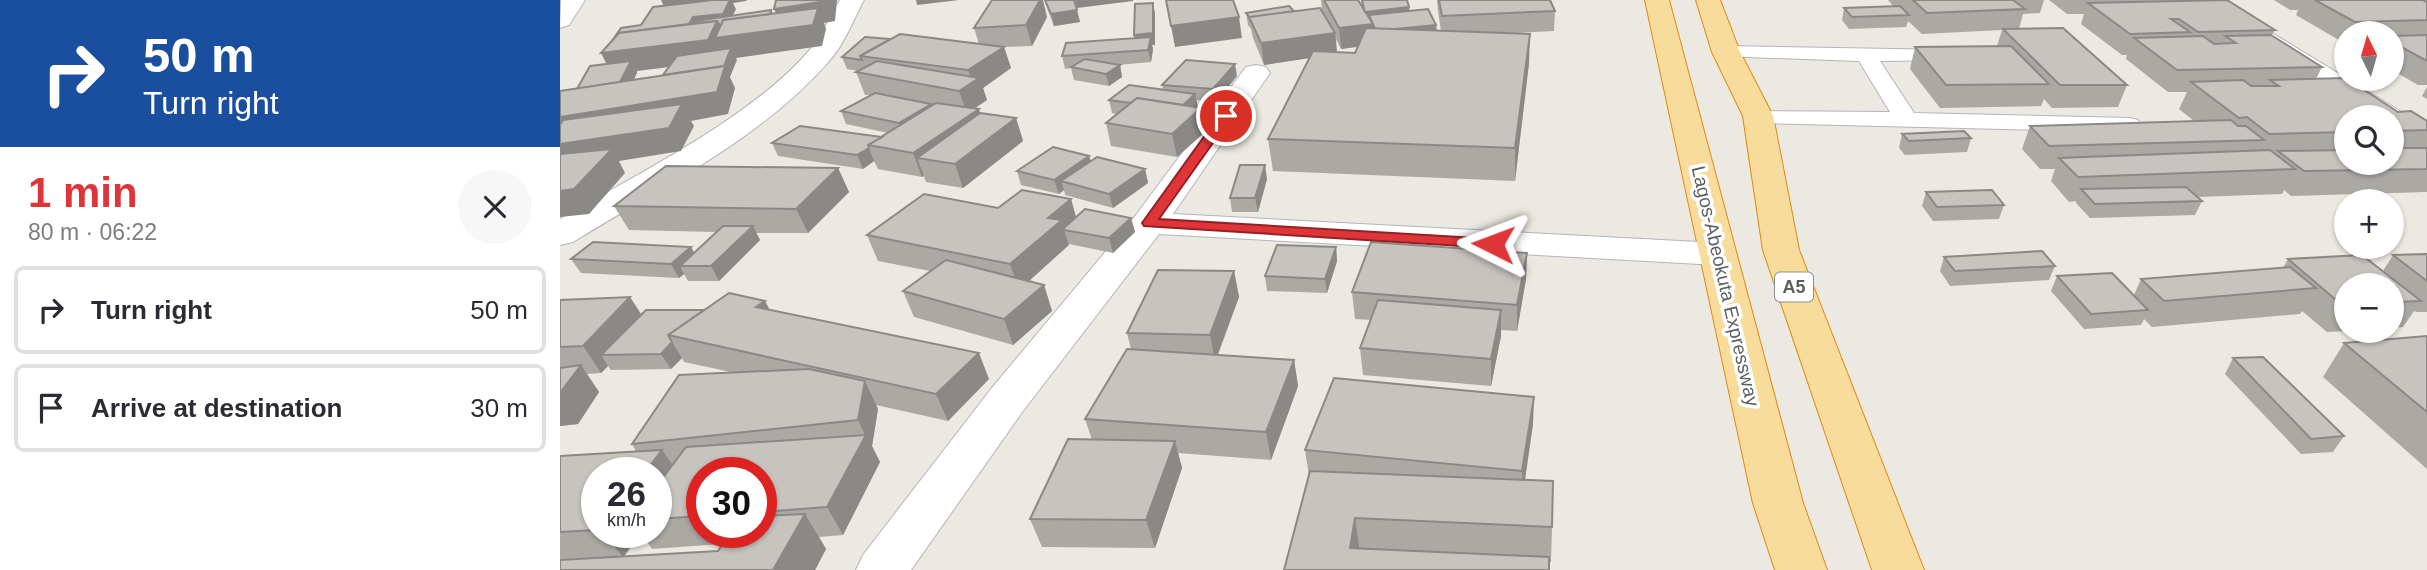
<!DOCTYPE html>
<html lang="en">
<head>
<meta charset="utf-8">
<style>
  body { margin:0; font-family:Helvetica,sans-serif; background:#f7f7f7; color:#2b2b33; height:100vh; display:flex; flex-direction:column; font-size:26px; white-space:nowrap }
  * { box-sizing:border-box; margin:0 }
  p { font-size:23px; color:#7c7c81 }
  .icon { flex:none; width:38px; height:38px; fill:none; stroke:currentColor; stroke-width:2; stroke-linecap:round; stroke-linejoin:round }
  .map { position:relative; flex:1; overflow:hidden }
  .panel { display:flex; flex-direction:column; background:#fff; width:560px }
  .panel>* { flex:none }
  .top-card { background:#1a4fa0; color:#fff; overflow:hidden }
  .needle { width:46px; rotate:355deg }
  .controls { position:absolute; left:1774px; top:21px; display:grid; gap:14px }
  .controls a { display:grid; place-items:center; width:70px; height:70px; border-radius:50%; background:#fff; box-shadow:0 2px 5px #0004; font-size:35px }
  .speed { position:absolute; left:21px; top:457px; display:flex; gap:14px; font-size:35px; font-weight:700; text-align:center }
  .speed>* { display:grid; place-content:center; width:91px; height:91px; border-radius:50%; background:#fff; box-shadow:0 2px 5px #0004; line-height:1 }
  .speed small { font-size:18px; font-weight:400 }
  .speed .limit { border:10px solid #d22; background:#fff; color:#111 }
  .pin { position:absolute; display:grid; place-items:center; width:60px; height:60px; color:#fff; margin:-30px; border:4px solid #fff; border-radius:50%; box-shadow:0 2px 7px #0007 }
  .me { position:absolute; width:77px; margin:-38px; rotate:273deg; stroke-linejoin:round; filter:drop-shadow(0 0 5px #0008) }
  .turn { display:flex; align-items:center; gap:24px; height:147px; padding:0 28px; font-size:32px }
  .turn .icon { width:91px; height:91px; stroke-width:2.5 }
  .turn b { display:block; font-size:49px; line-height:60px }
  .round { display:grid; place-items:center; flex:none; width:74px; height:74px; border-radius:37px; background:#f7f7f7 }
  .overview { display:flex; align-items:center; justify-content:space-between; height:119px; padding:0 28px }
  h1 { font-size:42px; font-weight:700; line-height:52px; color:#df3539 }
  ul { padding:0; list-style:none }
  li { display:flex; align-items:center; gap:21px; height:88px; margin:0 14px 10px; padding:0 14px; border:4px solid #e1e1e2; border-radius:10px }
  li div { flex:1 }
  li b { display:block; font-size:26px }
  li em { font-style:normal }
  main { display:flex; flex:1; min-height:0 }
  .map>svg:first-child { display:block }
</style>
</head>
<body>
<main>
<section class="panel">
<div class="top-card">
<div class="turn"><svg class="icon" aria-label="right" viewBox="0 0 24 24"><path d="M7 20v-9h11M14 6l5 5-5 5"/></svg><div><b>50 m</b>Turn right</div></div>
</div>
<div class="overview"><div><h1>1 min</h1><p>80 m · 06:22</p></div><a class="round"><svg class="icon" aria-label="close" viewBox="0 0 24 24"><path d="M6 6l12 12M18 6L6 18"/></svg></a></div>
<ul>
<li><svg class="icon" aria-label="right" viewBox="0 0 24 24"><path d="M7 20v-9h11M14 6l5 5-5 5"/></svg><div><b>Turn right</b></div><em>50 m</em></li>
<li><svg class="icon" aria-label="arrive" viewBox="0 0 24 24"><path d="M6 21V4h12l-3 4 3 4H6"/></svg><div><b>Arrive at destination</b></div><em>30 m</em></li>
</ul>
</section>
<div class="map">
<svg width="1867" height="570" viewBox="0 0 1867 570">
  <rect width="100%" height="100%" fill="#ece9e2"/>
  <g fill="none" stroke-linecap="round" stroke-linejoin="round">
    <g stroke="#b3b5b9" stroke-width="2">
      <polygon id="service" points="1166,46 1393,50 1404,56 1400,60 1320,61 1354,113 1570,118 1578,120 1582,125 1578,130 1570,132 1198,123 1190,121 1186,116 1190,111 1330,112 1299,61 1159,56 1156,52 1159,48"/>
    </g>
    <g stroke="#b3b5b9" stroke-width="2">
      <g id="minor">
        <polygon points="25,0 9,25 0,28 1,0"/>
        <path d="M280 0H304C293 20 285 43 270 60 202 139 100 188 13 242L0 245V219C77 174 197 115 253 46 264 33 270 15 280 0Z"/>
        <polygon points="1629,0 1658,0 1840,111 1844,117 1840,123 1832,125 1832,117 1809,117"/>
        <polygon points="696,65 706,67 710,73 613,214 1158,243 1171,246 1176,254 1171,262 1158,265 599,234 463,411 351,570 296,570 303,555 431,389 576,215 686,67"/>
      </g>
    </g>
    <g stroke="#e28a0c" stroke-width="2">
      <g id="trunk">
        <polygon points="1085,0 1109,0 1243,503 1267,570 1215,570 1193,503"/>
        <polygon points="1136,0 1160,0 1180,52 1213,116 1239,250 1364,570 1312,570 1203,250 1183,116 1152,52"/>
      </g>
    </g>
    <use href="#service" fill="#fff" fill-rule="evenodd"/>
    <use href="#minor" fill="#fff" fill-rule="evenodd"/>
    <use href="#trunk" fill="#f8dc9c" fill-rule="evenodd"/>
  </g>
  <g fill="#aba9a4" fill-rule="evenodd">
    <polygon points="484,0 514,0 520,22 494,26"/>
    <path d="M761 0H798L802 6 801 0H847L850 11 876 25 877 31H881L878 11 877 0H990L995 11 994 31 954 33 969 63 955 181 713 171 708 139 749 58 704 65 693 38 691 29 688 25 686 13 762 10ZM776 39 781 49 798 47 795 53 777 52Z"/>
    <polygon points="1328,0 1484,0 1480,13 1463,14 1459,29 1567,85 1558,107 1492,108 1484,99 1481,106 1380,108 1350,69 1355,47 1437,46 1442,30 1362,34 1348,21 1349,19 1346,27 1289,29 1282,20 1284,8 1334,7"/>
    <path d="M1489 0H1667L1715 30 1712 35 1762 67 1756 79 1838 112 1867 121V192L1731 196 1724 190 1722 194 1637 197 1642 201 1635 215 1530 218 1516 203V201L1509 202 1491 181 1495 169H1480L1462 149 1470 126 1634 121 1619 109 1627 92H1608L1566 59 1567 55H1562L1521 24 1524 14H1507ZM1787 117H1832V163H1787Z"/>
    <polygon points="1714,0 1867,0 1867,85 1858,85 1832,70 1832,33 1787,33 1787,43 1784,43 1736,15 1738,10 1730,10"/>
    <polygon points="593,3 595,14 595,45 592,45 593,49 591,62 558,65 560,65 562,77 549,86 514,80 511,68 505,69 502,56 575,38 574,35"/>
    <polygon points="487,17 472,46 444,47 451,68 423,88 427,100 414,109 420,113 456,118 463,141 403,188 366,182 364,176 362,177 318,169 314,161 303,169 218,156 212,143 322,137 328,133 286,124 281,111 310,95 305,95 296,72 298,71 287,69 282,57 419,44 414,28"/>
    <polygon points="677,76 656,102 637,100 637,107 641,108 646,131 617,157 551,146 546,123 557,114 552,113 549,100 603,89 602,85"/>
    <polygon points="1867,87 1867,99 1862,96"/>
    <polygon points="1342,134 1411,138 1407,152 1345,155 1339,148"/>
    <polygon points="529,156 531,161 585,169 588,183 553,208 505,195 504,190 499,194 461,185 457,171"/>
    <polygon points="278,168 289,192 248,233 196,233 200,240 159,281 128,281 124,274 119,278 21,273 11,259 131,247 134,253 156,232 69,230 54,206"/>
    <polygon points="707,179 698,212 672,212 670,198"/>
    <polygon points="1366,192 1444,205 1439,219 1373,221 1362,206"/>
    <polygon points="511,199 516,218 571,218 575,232 553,253 509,244 469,281 484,285 492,311 453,345 354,317 343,291 370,271 318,261 307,235 438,208"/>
    <polygon points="776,247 777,261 767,293 707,291 705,276"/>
    <polygon points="967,253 966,279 957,331 941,330 941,336 931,386 803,375 800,348 811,320 795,319 792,292"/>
    <polygon points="1867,254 1867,312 1857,312 1854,311 1843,327 1832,328 1832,285 1787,285 1787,331 1767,332 1742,311 1740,314 1592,327 1584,319 1581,325 1524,329 1491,291 1497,276 1574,295 1581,279 1723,268 1728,259 1823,271 1833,255"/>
    <polygon points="1384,257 1495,266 1489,280 1390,286 1380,271"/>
    <polygon points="674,271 679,297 658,355 734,360 738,386 711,460 618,453 622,468 595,548 482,547 470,519 532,440 525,419 571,349 567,333"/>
    <path d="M0 300 81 315 210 310 429 379 388 421 316 405 318 409 312 446 320 462 283 535 259 537 266 549 255 570H0V456L76 451 72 444 171 372 124 362 122 358 111 369 51 370 48 366 41 373 27 374 39 392 18 424 0 426ZM37 472H96V532H37ZM142 472H201V532H142ZM81 533 92 549 162 544 158 551 64 557Z"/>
    <polygon points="1867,335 1867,469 1763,377 1784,343 1866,336"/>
    <polygon points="1673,358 1784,436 1773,452 1741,454 1665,374"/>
    <polygon points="973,424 965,480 992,527 991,562 724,570 749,476 745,450"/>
  </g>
  <g fill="#8b8986" fill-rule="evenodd">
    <path d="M101 0H187L186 1 173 3 176 9 169 24 209 19 211 10 216 21 215 30 253 25 223 29 214 9 267 1V0H277L275 21 264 23 266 29 262 46 176 58 177 60 170 77 175 88 168 114 131 121 134 126 121 151 59 161 65 173 29 214 0 217V191L14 189 38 164 0 170V144L109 128 111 124 0 142V117L157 92 160 80 110 87 103 75 163 66 166 59 165 60 162 53 158 61 77 71V73L66 97 22 104 15 91 59 85 64 73 52 75 41 53 56 51 51 42 124 33 133 17 163 14 168 3 106 11ZM136 33 140 40H148L132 42Z"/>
    <polygon points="356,0 399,0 357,5"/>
    <polygon points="480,0 483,0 487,17 472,46 466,25"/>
    <polygon points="515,0 573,0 573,1 517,8"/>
    <polygon points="593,3 595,14 595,45 592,45 593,49 591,62 588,50 577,46 574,35"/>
    <polygon points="849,7 850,19 809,15 810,23 804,12"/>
    <polygon points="517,10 520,22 494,26 491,14"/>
    <polygon points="679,17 682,38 615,47 611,26"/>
    <polygon points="813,24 814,44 781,49 779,28"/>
    <polygon points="876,25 877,37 817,31"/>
    <polygon points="775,33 777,54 704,65 701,43"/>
    <polygon points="970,34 969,63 955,181 955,148"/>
    <polygon points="444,47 451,68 423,88 427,100 407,113 399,91 412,82 408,70"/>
    <polygon points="675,64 677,76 656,102 653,89"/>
    <polygon points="560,65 562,77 549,86 546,74"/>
    <polygon points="635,94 638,107 621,123 618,110"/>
    <polygon points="371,104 376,117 344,136 339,123"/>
    <polygon points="641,108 646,131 617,157 612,134"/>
    <polygon points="419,109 426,132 357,158 364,176 362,177 353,153"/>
    <polygon points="456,118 463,141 403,188 395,164"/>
    <polygon points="309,148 314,161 303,169 297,155"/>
    <polygon points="529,156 533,169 501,181 504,190 499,194 494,180"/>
    <polygon points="705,165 707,179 698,212 695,198"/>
    <polygon points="278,168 289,192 248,233 236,209"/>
    <polygon points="585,169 588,183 553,208 549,194"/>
    <polygon points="511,199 518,224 504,230 509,245 459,290 450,264 488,218"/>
    <polygon points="571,218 575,232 553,253 549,238"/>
    <polygon points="193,226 200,240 159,281 151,266"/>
    <polygon points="131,247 139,262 120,266 124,274 119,278 111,264"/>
    <polygon points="776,247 777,261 767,293 765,279"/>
    <polygon points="967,253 966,279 957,331 957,305"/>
    <polygon points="674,271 679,297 655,361 650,335"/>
    <polygon points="484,285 492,311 453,345 444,319"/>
    <polygon points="70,297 87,323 41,355 48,366 41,373 23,346"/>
    <polygon points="205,301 219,327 196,307"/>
    <polygon points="941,310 941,336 931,386 931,359"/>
    <polygon points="112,342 122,358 111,369 101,354"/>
    <polygon points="419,353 429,379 388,421 376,394"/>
    <polygon points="734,360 738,386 711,460 706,432"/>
    <polygon points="21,365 39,392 18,424 0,426 0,393"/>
    <polygon points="305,381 318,409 312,446 320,462 283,535 267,507 305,435 298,420"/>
    <polygon points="974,397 973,424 962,499 962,471"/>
    <polygon points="615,441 622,468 595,548 586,520"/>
    <polygon points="102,450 121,477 96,511 96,472 85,472"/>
    <polygon points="245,514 266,549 255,570 213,570"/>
    <polygon points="795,518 800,553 790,548"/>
    <polygon points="43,532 80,532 81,533 63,557"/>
  </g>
  <g fill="#c7c4bf" stroke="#8b8986" stroke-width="2">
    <polygon points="153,0 170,0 163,14 133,17 129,24 59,33 52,41 61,28 81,25 93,7"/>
    <polygon points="216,0 267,0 267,1 214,9"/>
    <polygon points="432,0 480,0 466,25 414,28"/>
    <polygon points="485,0 514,0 517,10 491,14"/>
    <polygon points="606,0 673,0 679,17 611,26"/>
    <polygon points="764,0 798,0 813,24 779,28"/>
    <polygon points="802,0 847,0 849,7 805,12 804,9"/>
    <polygon points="879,0 990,0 995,11 882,16"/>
    <polygon points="1353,0 1453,0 1465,9 1367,13"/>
    <polygon points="1667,0 1715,30 1638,32 1619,19 1611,19 1630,32 1570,34 1528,3"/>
    <polygon points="1755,0 1863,0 1867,2 1867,20 1795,22"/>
    <polygon points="593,3 593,33 574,35 575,4"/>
    <polygon points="729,6 734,11 690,18 686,13"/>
    <polygon points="1340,6 1349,15 1292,17 1284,8"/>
    <polygon points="258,8 253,25 155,38 163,20"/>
    <polygon points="760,8 775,33 701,43 689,17"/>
    <polygon points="868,9 876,25 835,29 815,29 809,15"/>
    <polygon points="211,10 210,14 163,20 161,25 160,25 157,21 135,23 135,21"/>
    <polygon points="157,21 148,40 41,53 59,33"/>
    <polygon points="806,28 970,34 955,148 708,139 753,51 795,53"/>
    <polygon points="1503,28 1567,85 1500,85 1443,29"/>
    <polygon points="340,34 444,47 408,70 300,56"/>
    <polygon points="1711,35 1762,67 1617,70 1574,38 1643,36 1654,44 1676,43 1665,36"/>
    <polygon points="1867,35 1867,61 1832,42 1832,36"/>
    <polygon points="305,37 330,39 300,56 302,60 282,57"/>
    <polygon points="591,37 588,50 502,56 506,43"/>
    <polygon points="1451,46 1489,84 1386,85 1355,47"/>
    <polygon points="171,48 164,66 103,75 117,56"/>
    <polygon points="525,59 560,65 546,74 511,67"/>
    <polygon points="626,60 675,64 653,89 602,85"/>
    <polygon points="71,61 60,82 17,89 30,66"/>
    <polygon points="317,61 419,78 399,91 296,72"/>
    <polygon points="165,66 157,92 0,117 0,91"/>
    <polygon points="1786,78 1838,112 1851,111 1867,121 1867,130 1832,131 1832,117 1787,117 1787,132 1709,134 1687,117 1679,118 1631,82 1683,80 1691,86 1719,86 1710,80"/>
    <polygon points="569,85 635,94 623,105 577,98 571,103 549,100"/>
    <polygon points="315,93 371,104 339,123 281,111"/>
    <polygon points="577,98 641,108 612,134 546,123"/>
    <polygon points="376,103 419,109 353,153 308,145"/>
    <polygon points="122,104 109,128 0,144 0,125 3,120"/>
    <polygon points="420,113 456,118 395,164 357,158"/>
    <polygon points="1671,120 1678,126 1686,126 1704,140 1489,146 1470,126"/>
    <polygon points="240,126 322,137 308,145 309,148 297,155 212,143"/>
    <polygon points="1404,131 1411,138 1349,141 1342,134"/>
    <polygon points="493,147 529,156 494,180 457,171"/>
    <polygon points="1832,148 1867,148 1867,169 1744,171 1718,151 1787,150 1787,163 1832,163"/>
    <polygon points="52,149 14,189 0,191 0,154"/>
    <polygon points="1710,150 1735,169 1518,177 1499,158"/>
    <polygon points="537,157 585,169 549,194 501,181"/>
    <polygon points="680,165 705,165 695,198 670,198"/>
    <polygon points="106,166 278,168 236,209 54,206"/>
    <polygon points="1626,187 1642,201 1535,204 1521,189"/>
    <polygon points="462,190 511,199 488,218 502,220 450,264 307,235 364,194 438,208"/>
    <polygon points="1432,190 1444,205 1377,207 1366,192"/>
    <polygon points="525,209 571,218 549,238 504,230 504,228"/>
    <polygon points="163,226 193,226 151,266 120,266"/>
    <polygon points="33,242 131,247 111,264 11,259"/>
    <polygon points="811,242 967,253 957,305 792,292"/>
    <polygon points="717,245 776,247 765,279 705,276"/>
    <polygon points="1482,251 1495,266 1395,271 1384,257"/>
    <polygon points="1867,254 1867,281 1833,255"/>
    <polygon points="1802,255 1861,301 1832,302 1832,285 1787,285 1787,305 1783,306 1728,259"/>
    <polygon points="386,260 484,285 444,319 343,291"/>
    <polygon points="1730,267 1756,288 1604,301 1581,279"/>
    <polygon points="598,270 674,271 650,335 567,333"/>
    <polygon points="1552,273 1588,310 1531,314 1497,276"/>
    <polygon points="169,293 205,301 196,307 419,353 376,394 108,335"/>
    <polygon points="70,297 23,346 0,347 0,300"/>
    <polygon points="818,300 941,310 931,359 800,348"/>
    <polygon points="86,310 144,310 108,335 112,342 101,354 41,355"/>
    <polygon points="1867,336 1867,412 1784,343"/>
    <polygon points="567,349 734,360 706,432 525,419"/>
    <polygon points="1703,357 1784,436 1751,439 1673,358"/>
    <polygon points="21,365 0,393 0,368"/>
    <polygon points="249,369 305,381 298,420 72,444 119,375"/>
    <polygon points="774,378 974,397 962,471 745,450"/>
    <polygon points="306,435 267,507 201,512 201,472 142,472 142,516 96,519 96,487 126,447"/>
    <polygon points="508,439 615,441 586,520 470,519"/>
    <polygon points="102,450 85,472 37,472 37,530 0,532 0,456"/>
    <polygon points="750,471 993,481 992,527 795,518 790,548 989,557 989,570 724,570"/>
    <polygon points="245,514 213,570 0,570 0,560 158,551 170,532 201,532 201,516"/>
  </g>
  <polygon fill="#df3539" stroke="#912225" stroke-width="2" points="661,113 672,116 599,219 933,239 941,244 933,248 584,226 582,223"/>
  <g text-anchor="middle" stroke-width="7" stroke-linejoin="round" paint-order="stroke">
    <rect fill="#fff" stroke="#8c8f91" stroke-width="2" x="1215" y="272.5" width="38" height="29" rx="5"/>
    <g font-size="18" font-weight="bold" fill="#5a5f62">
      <text x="1234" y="293">A5</text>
    </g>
    <g font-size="19" fill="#5a5f62" stroke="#fff">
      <text transform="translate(1166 286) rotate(77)" y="7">Lagos-Abeokuta Expressway</text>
    </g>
  </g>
</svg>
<div class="controls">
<a><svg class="needle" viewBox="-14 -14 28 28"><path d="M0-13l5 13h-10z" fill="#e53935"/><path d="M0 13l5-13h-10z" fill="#7c7c81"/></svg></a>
<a><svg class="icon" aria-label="search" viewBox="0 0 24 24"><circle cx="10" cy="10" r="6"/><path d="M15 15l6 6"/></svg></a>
<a>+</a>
<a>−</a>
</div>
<div class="speed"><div>26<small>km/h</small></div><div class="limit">30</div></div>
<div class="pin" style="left:666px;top:116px;background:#d93025"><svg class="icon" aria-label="arrive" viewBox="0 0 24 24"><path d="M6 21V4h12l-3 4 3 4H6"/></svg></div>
<svg class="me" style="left:933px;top:244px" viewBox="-20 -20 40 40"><path d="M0-17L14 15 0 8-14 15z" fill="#df3539" stroke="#fff" stroke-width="4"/></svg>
</div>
</main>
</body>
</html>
